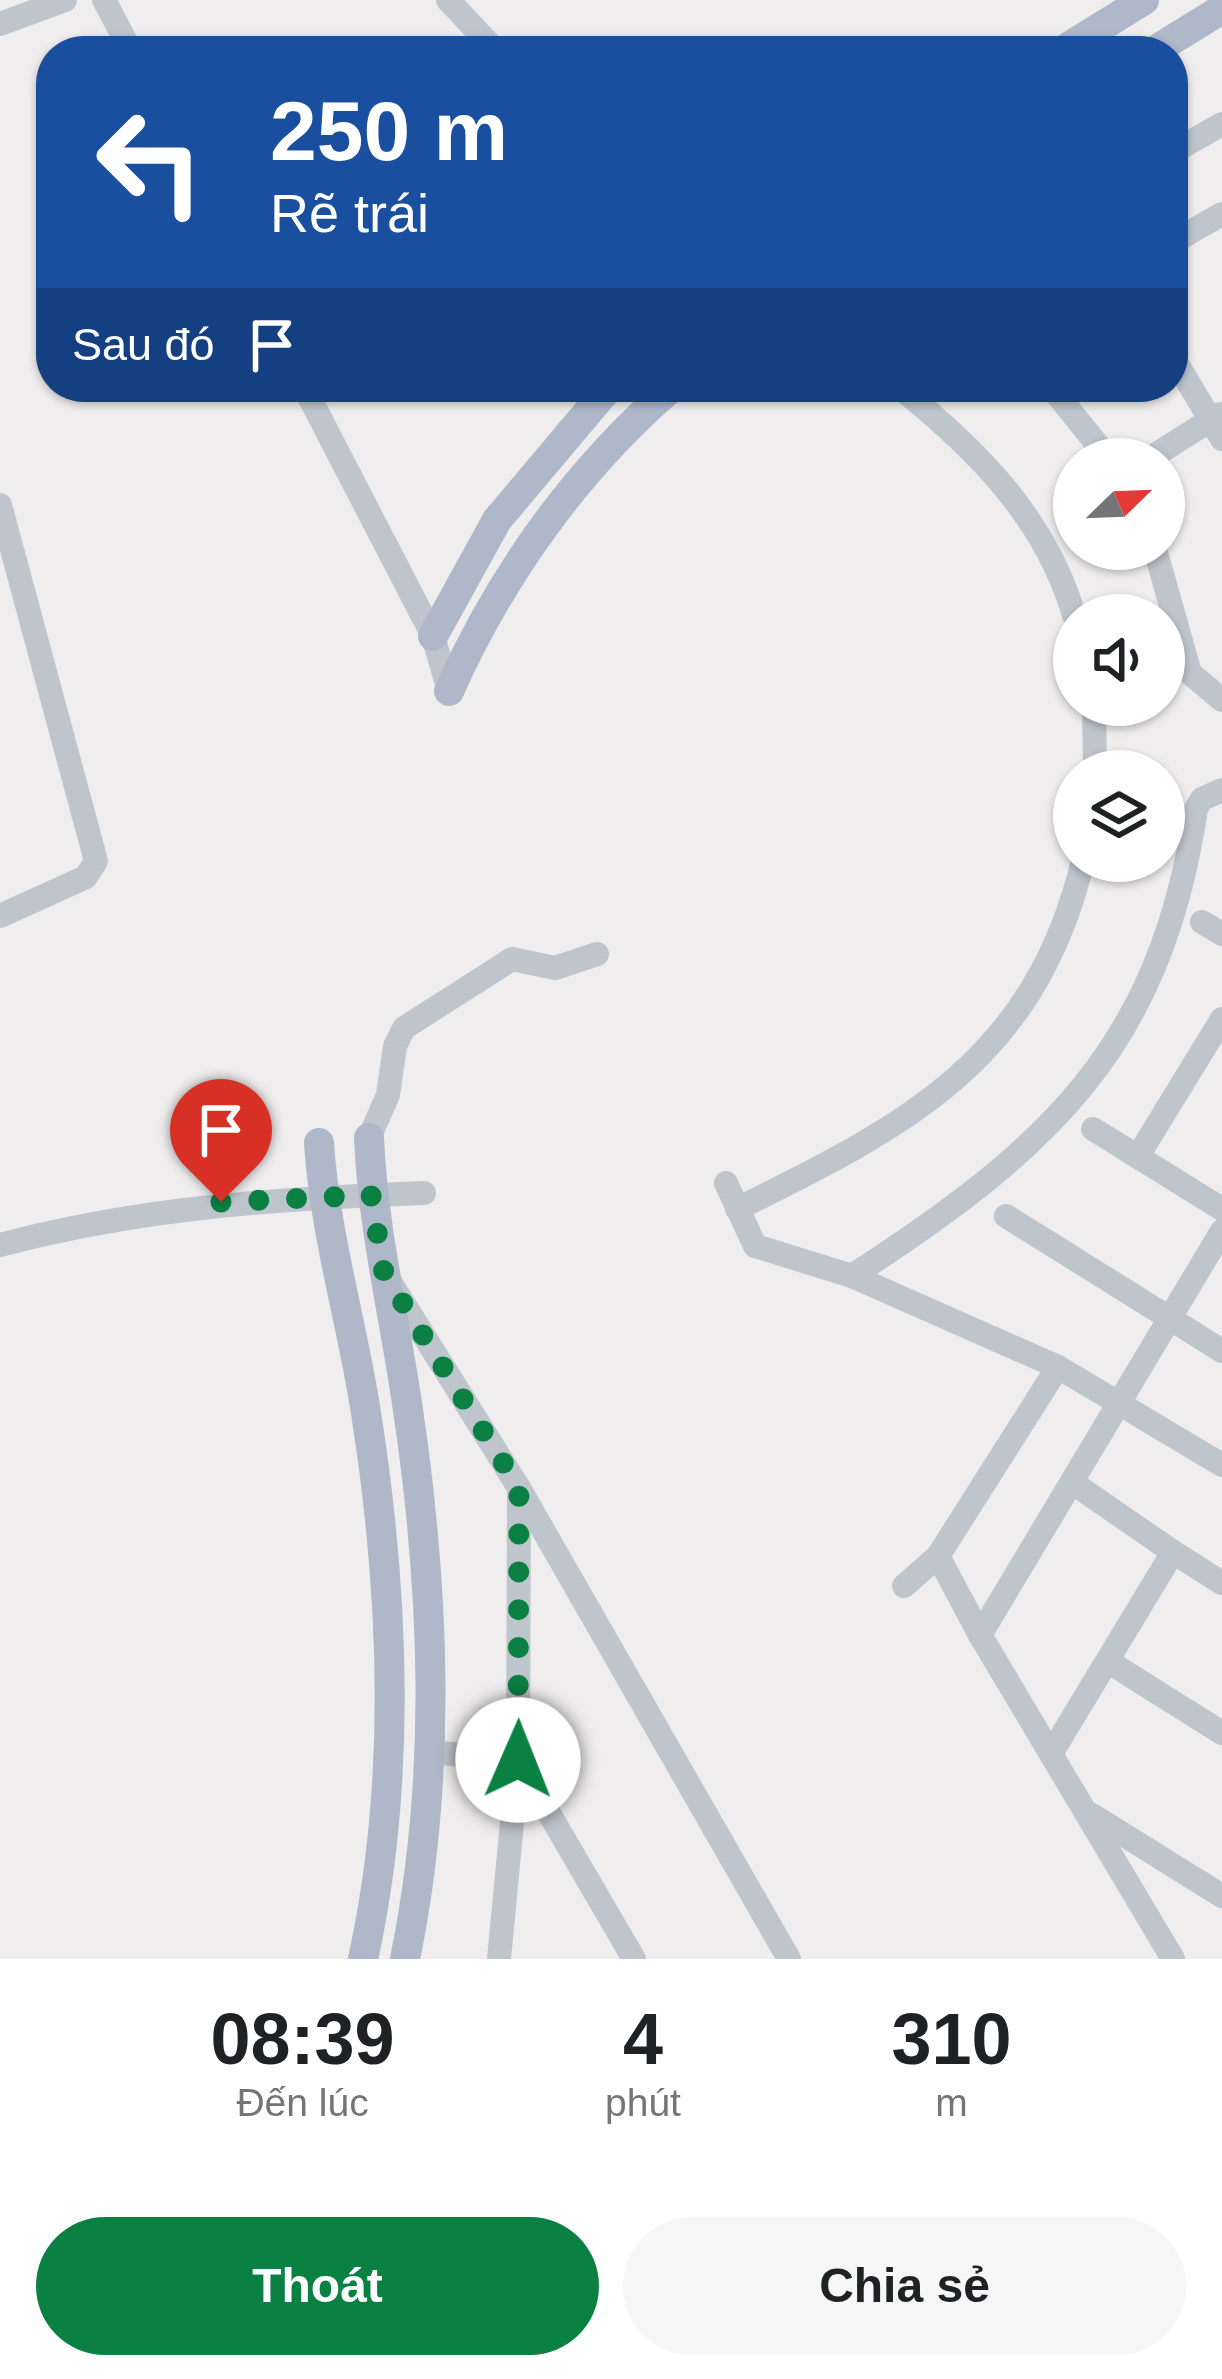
<!DOCTYPE html>
<html lang="vi">
<head>
<meta charset="utf-8">
<style>
  body { margin:0; font-family:Helvetica,sans-serif; background:#f6f6f6; color:#202124; height:100vh; display:flex; flex-direction:column; font-size:45px; white-space:nowrap }
  * { box-sizing:border-box; margin:0 }
  p { font-size:39px; color:#757577 }
  .icon { flex:none; width:66px; height:66px; fill:none; stroke:currentColor; stroke-width:2; stroke-linecap:round; stroke-linejoin:round }
  .map { position:relative; height:1959px; overflow:hidden }
  .drawer { display:flex; flex-direction:column; background:#fff; flex:1 }
  .drawer>* { flex:none }
  .guide { position:absolute; left:36px; top:36px; width:1152px; height:366px; border-radius:48px; box-shadow:0 3px 9px #0004; background:#1a4fa0; color:#fff; overflow:hidden }
  .needle { width:78px; rotate:67deg }
  .controls { position:absolute; left:1053px; top:438px; display:grid; gap:24px }
  .controls a { display:grid; place-items:center; width:132px; height:132px; border-radius:50%; background:#fff; box-shadow:0 3px 9px #0004; font-size:60px }
  .pin { position:absolute; display:grid; place-items:center; width:102px; height:102px; color:#fff; margin:-123px -51px; border-radius:50% 50% 50% 0; rotate:-45deg; box-shadow:0 0 12px #0007 }
  .pin .icon { rotate:45deg }
  .me { position:absolute; width:132px; margin:-66px; rotate:1deg; stroke-linejoin:round; filter:drop-shadow(0 0 9px #0008) }
  .turn { display:flex; align-items:center; gap:42px; height:252px; padding:0 36px; font-size:54px }
  .turn .icon { width:156px; height:156px; stroke-width:2.5 }
  .turn b { display:block; font-size:84px; line-height:102px }
  .then { display:flex; align-items:center; height:114px; padding:0 36px; background:#0003; gap:24px; font-size:45px }
  .eta { display:flex; justify-content:space-evenly; align-items:center; height:204px; text-align:center }
  .eta b { font-size:72px; font-weight:800; line-height:84px }
  .primary-button { display:flex; gap:24px; margin-top:auto; padding:24px 36px }
  .primary-button a { flex:1; height:138px; border-radius:72px; background:#0b8043; color:#fff; font-size:48px; font-weight:800; line-height:138px; text-align:center }
  .primary-button a+a { background:#f6f6f6; color:#202124 }
  .map>svg:first-child { display:block }
</style>
</head>
<body>
<div class="map">
<svg width="1222" height="1959" viewBox="0 0 1222 1959">
  <rect width="100%" height="100%" fill="#efeded"/>
  <g fill="none" stroke-linecap="round" stroke-linejoin="round">
    <g stroke="#bfc5cd" stroke-width="24">
      <polyline points="104,0 131,51"/>
      <polyline points="448,0 496,51"/>
      <polyline points="0,24 65,0"/>
      <polyline points="1173,152 1222,124"/>
      <polyline points="1173,242 1222,214"/>
      <polyline points="1173,357 1222,439"/>
      <polyline points="304,387 433,636 449,691"/>
      <path d="M899 387C976 449 1045 517 1074 615"/>
      <polyline points="1051,387 1109,459"/>
      <polyline points="1149,459 1220,414"/>
      <polyline points="0,505 96,861 86,877 0,916"/>
      <polyline points="1155,549 1190,673 1222,700"/>
      <polyline points="1094,705 1095,771"/>
      <polyline points="1202,922 1222,934"/>
      <polyline points="1093,1129 1222,1209"/>
      <polyline points="369,1138 388,1095 395,1046 404,1028 512,959 555,968 597,954"/>
      <polyline points="1138,1156 1222,1019"/>
      <polyline points="726,1183 755,1246 852,1276 1058,1367 1222,1465"/>
      <path d="M737 1209C907 1125 1034 1061 1083 861"/>
      <polyline points="1006,1216 1222,1351"/>
      <path d="M0 1245C144 1207 276 1199 424 1193"/>
      <path d="M852 1276C1047 1149 1160 1050 1196 809L1202 799 1222 790"/>
      <polyline points="389,1280 519,1488 789,1959"/>
      <polyline points="1173,1552 1222,1583"/>
      <polyline points="938,1556 980,1635 1222,1231"/>
      <polyline points="904,1586 938,1556 1058,1367"/>
      <polyline points="980,1635 1173,1959"/>
      <polyline points="1109,1662 1222,1733"/>
      <polyline points="429,1752 518,1760 634,1959"/>
      <polyline points="1052,1752 1173,1552 1073,1483"/>
      <polyline points="1092,1815 1222,1896"/>
      <polyline points="499,1959 518,1760 519,1490"/>
    </g>
    <g stroke="#afb8c9" stroke-width="30">
      <polyline points="1062,51 1144,0"/>
      <polyline points="1154,51 1222,9"/>
      <polyline points="433,636 497,520 609,387"/>
      <path d="M449 691C501 575 576 470 672 387"/>
      <path d="M369 1138C373 1230 395 1319 408 1410 435 1593 442 1778 405 1959"/>
      <path d="M319 1143C325 1235 352 1322 366 1413 394 1591 402 1782 363 1959"/>
    </g>
  </g>
  <g fill="none" stroke-linecap="round" stroke-linejoin="round">
    <polyline stroke="#0b8043" stroke-width="21" stroke-dasharray="0 37.8" points="221,1202 371,1195 384,1273 519,1488 518,1760"/>
  </g>
</svg>
<div class="controls">
<a><svg class="needle" viewBox="-14 -14 28 28"><path d="M0-13l5 13h-10z" fill="#e53935"/><path d="M0 13l5-13h-10z" fill="#757577"/></svg></a>
<a><svg class="icon" aria-label="sound" viewBox="0 0 24 24"><path d="M4 9h4l5-4v14l-5-4H4zM17 9q2 3 0 6"/></svg></a>
<a><svg class="icon" aria-label="layers" viewBox="0 0 24 24"><path d="M12 4l9 5-9 5-9-5zM3 14l9 5 9-5"/></svg></a>
</div>
<div class="pin" style="left:221px;top:1202px;background:#d93025"><svg class="icon" aria-label="arrive" viewBox="0 0 24 24"><path d="M6 21V4h12l-3 4 3 4H6"/></svg></div>
<svg class="me" style="left:518px;top:1760px" viewBox="-20 -20 40 40"><circle r="19" fill="#fff"/><path d="M0-13L10 11 0 6-10 11z" fill="#0b8043"/></svg>
<div class="guide">
<div class="turn"><svg class="icon" aria-label="left" viewBox="0 0 24 24"><path d="M17 20v-9H6M10 6l-5 5 5 5"/></svg><div><b>250 m</b>Rẽ trái</div></div>
<div class="then">Sau đó<svg class="icon" aria-label="arrive" viewBox="0 0 24 24"><path d="M6 21V4h12l-3 4 3 4H6"/></svg></div>
</div>
</div>
<section class="drawer">
<div class="eta">
<div><b>08:39</b><p>Đến lúc</p></div>
<div><b>4</b><p>phút</p></div>
<div><b>310</b><p>m</p></div>
</div>
<div class="primary-button"><a>Thoát</a><a>Chia sẻ</a></div>
</section>
</body>
</html>
